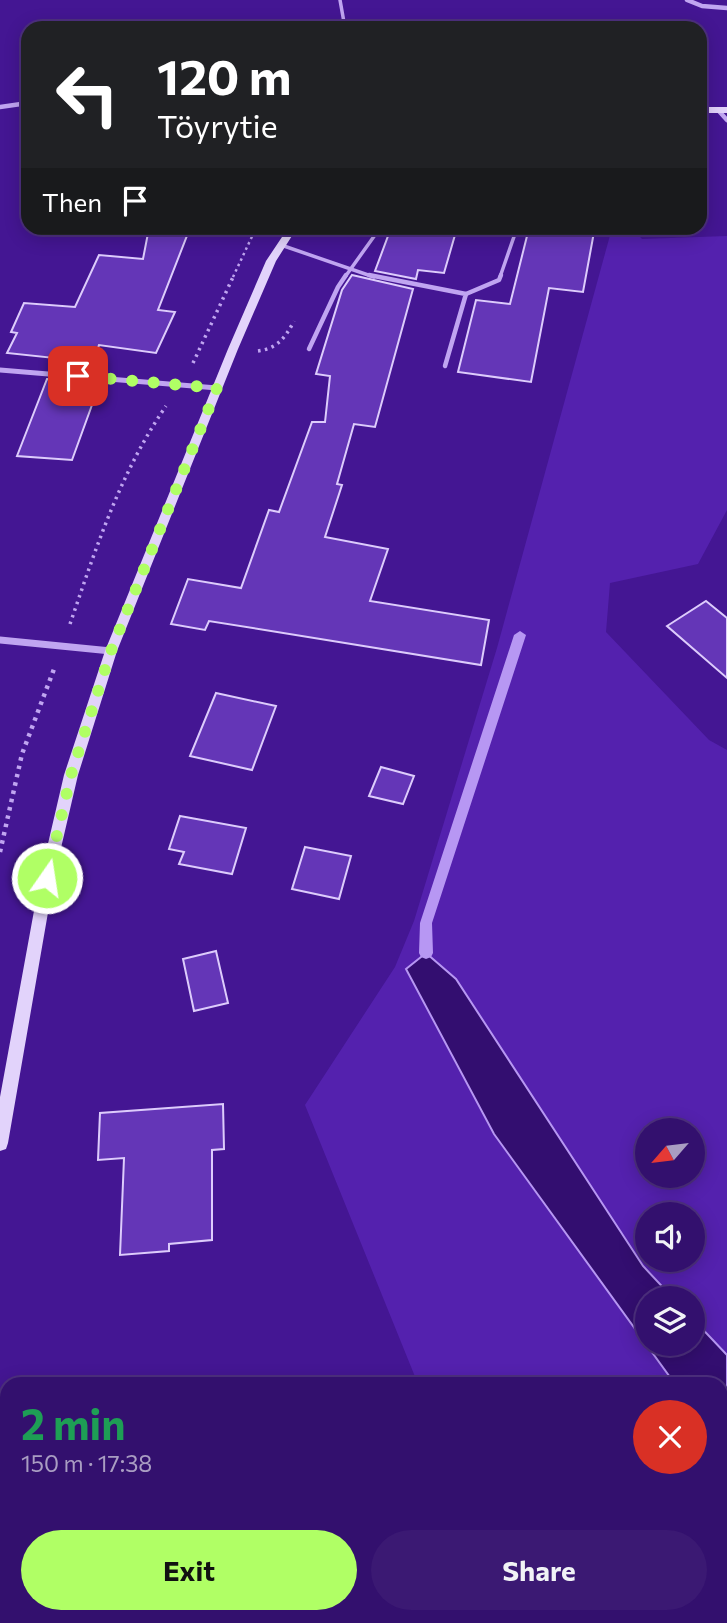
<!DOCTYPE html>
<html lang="en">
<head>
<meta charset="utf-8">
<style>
  body { margin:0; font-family:Commissioner,sans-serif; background:#3b1973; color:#f1f3f6; height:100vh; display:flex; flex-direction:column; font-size:26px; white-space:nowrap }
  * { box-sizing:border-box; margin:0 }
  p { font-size:23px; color:#a99dc2 }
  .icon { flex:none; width:38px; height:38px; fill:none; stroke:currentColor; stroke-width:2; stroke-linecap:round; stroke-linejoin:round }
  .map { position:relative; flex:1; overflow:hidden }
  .details { position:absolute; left:0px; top:1377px; width:728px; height:247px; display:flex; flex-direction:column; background:#33106e; border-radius:21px 21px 0 0; box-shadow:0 4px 18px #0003,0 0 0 2px #4e3081 }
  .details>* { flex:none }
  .guide { position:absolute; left:21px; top:21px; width:686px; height:214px; border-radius:21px; box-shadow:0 4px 18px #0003,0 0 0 2px #4e3081; background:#202124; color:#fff; overflow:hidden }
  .needle { width:46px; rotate:242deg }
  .controls { position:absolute; left:635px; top:1118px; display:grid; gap:14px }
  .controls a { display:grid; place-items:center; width:70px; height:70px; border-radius:50%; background:#33106e; box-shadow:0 4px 18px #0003,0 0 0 2px #4e3081; font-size:35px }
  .pin { position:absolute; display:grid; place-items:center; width:60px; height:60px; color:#fff; margin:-30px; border-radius:14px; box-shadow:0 4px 10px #0006 }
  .me { position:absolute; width:77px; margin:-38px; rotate:13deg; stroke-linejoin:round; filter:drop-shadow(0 0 5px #0008) }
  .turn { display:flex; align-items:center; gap:24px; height:147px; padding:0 21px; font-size:32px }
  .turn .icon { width:91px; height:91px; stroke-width:2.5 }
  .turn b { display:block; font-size:49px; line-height:60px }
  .then { display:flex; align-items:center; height:66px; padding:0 21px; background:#0003; gap:14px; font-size:26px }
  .round { display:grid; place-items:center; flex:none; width:74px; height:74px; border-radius:37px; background:#3b1973 }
  .summary { display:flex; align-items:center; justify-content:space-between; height:119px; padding:0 21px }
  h1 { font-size:42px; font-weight:700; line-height:52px; color:#1e9e55 }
  .action { display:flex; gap:14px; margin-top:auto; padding:14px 21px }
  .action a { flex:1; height:80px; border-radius:42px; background:#b0ff65; color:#111; font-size:28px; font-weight:700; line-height:80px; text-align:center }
  .action a+a { background:#3b1973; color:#f1f3f6 }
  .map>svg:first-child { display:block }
</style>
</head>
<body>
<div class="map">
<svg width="727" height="1623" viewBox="0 0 727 1623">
  <rect width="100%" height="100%" fill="#441693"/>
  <path fill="#5421ae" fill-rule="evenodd" d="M612 228H632L642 239 727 236V510L698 564 610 583 606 632 709 740 727 750V1355L693 1319V1298H673L643 1266 456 979 406 970 493 1134 675 1384H418L305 1105 395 967 414 921 497 648ZM648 1130H693V1176H648ZM648 1214H693V1260H648Z"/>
  <polygon fill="#330e70" stroke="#b797f3" stroke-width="2" points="426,953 456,979 643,1266 673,1298 648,1298 648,1344 693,1344 693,1319 727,1355 727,1623 511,1623 508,1617 721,1617 721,1521 726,1524 721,1504 721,1384 675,1384 494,1134 406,969"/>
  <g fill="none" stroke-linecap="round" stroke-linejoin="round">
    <polygon fill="#b797f3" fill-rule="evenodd" points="520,631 526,635 432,923 433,953 431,957 426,959 421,957 419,953 420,923 514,635"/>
  </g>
  <g fill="#6436b7" stroke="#ddccfc" stroke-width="2">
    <polygon points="149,228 190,228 158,310 175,312 156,353 99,345 88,372 51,369 55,358 7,353 17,333 11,332 24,303 75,307 99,255 143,259"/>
    <polygon points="391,228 457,228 444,273 418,270 416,279 375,271"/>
    <polygon points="529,228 562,228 594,232 583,292 549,288 531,382 458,372 476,300 510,304"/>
    <polygon points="352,275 413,289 375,427 354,424 337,484 342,485 325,537 388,549 370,601 489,620 481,665 209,621 205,630 171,624 188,579 241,588 269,510 279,512 312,422 325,422 330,376 316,374 342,290"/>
    <polygon points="47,379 84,382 76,404 92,405 72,460 17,456"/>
    <polygon points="706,601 727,618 727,678 667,626"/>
    <polygon points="216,693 276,706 252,770 190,756"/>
    <polygon points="381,767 414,776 403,804 369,796"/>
    <polygon points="180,816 246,828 232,874 179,864 184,852 169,849"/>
    <polygon points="305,847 351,856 339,899 292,889"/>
    <polygon points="216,951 228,1003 194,1011 183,959"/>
    <polygon points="223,1104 224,1149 212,1150 212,1240 169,1244 169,1251 120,1255 124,1158 98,1160 100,1113"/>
  </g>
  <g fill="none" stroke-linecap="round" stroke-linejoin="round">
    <polyline stroke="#c0a5f1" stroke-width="2.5" stroke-dasharray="2.5 3.5" stroke-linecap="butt" points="233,277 256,228"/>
    <g stroke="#c0a5f1" stroke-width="3.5" stroke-dasharray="2.5 4.5" stroke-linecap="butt">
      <path d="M258 351C278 348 285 338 294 321"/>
      <polyline points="193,363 234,275"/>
      <path d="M70 624C96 548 120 473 166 406"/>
    </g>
    <polyline stroke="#c0a5f1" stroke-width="4.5" stroke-dasharray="3.5 5" stroke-linecap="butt" points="0,852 22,754 54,669"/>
    <g stroke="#c0a5f1" stroke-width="3.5">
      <polyline points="340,0 345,28"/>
      <polyline points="281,245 374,277"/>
      <polyline points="345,277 380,228"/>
      <polyline points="500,277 517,228"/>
    </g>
    <g stroke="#c0a5f1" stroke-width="4.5">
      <polyline points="369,275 466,294 445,366"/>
      <polyline points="466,294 499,280 501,275"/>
      <polyline points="309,349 338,287 346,275"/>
    </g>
    <g stroke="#c0a5f1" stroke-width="4.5">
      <polyline points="687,0 702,6 727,8"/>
      <polyline points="0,107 28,103"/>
      <polyline points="718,110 727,120"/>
    </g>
    <polyline stroke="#c0a5f1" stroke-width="5" points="0,370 217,388"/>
    <polyline stroke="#c0a5f1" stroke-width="7" points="0,640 111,651"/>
    <g fill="#e2d3fb" fill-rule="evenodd">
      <rect x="700" y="107" width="27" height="6"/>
      <polygon points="288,228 297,228 276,261 238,349 117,651 78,775 54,878 8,1143 6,1149 0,1151 0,1097 40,878 64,775 105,651 228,349 266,261"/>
    </g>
  </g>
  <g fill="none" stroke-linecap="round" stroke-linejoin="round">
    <polyline stroke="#b0ff65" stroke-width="12" stroke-dasharray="0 21.6" points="47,878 71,775 111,651 217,388 78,376"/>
  </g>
</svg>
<div class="controls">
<a><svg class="needle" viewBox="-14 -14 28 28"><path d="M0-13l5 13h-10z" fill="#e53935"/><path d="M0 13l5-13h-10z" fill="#a99dc2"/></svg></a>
<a><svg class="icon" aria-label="sound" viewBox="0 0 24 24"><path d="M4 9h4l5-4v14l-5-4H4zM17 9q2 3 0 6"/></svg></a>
<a><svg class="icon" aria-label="layers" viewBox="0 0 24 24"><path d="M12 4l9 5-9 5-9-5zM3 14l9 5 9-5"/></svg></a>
</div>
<div class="pin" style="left:78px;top:376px;background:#d93025"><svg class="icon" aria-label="arrive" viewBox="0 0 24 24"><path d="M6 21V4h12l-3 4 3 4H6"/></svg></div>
<svg class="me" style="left:47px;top:878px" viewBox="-20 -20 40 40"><circle r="17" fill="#b0ff65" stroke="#fff" stroke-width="3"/><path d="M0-11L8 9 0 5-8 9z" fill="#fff"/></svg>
<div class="guide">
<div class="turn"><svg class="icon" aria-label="left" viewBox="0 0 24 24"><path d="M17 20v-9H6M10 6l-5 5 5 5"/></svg><div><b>120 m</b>Töyrytie</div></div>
<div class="then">Then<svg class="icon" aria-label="arrive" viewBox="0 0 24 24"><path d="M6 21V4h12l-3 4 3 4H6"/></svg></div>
</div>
<section class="details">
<div class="summary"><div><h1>2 min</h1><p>150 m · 17:38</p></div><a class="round" style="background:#d93025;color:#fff"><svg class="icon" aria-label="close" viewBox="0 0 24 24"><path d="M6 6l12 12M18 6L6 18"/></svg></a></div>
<div class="action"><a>Exit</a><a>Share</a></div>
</section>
</div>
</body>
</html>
